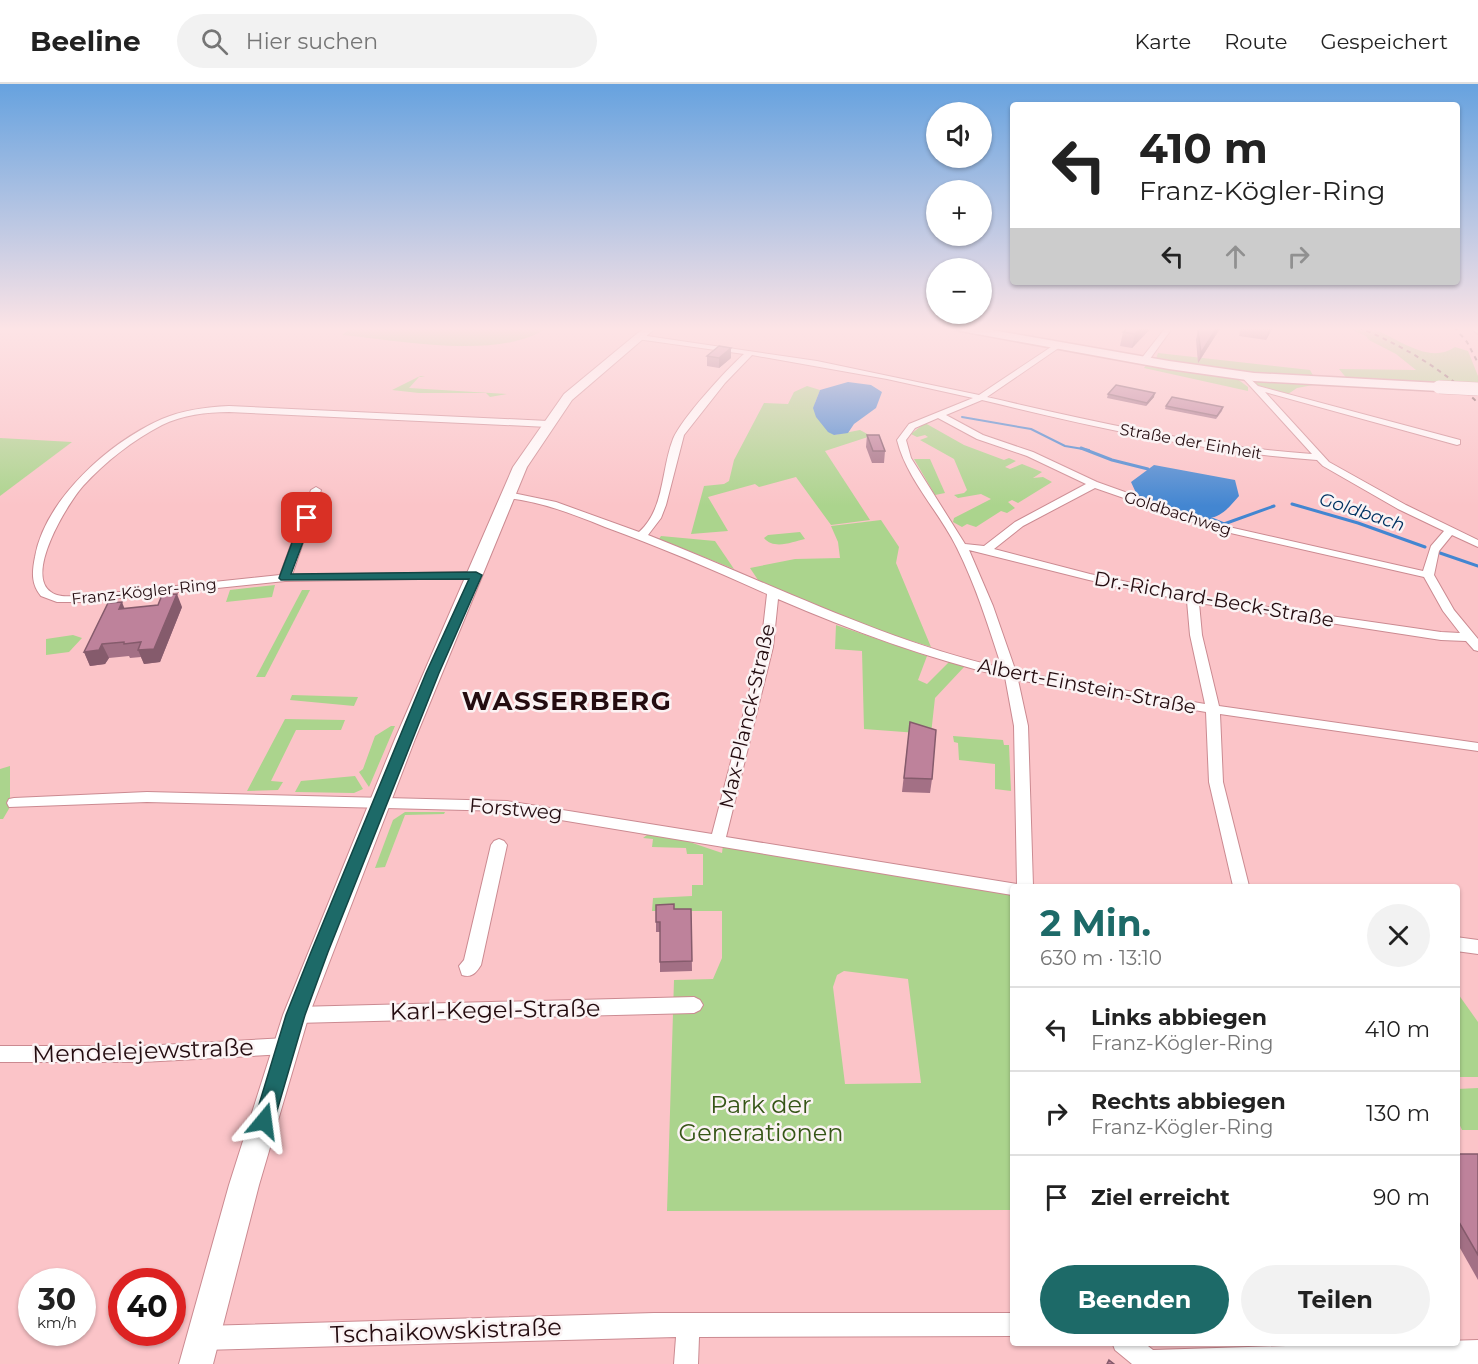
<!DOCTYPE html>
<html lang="de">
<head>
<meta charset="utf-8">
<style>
  body { margin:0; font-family:Montserrat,sans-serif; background:#f2f2f2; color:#222; height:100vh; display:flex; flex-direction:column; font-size:22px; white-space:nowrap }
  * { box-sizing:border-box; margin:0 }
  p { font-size:20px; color:#767676 }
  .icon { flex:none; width:33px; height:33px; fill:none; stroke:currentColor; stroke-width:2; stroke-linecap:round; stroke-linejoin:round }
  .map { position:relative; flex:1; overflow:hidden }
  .panel { position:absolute; left:1010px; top:800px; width:450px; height:462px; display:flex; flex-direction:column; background:#fff; border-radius:6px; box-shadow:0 2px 4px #0004 }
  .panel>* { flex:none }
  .banner { position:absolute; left:1010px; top:18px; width:450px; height:183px; border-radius:6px; box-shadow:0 2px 4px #0004; background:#fff; color:#222; overflow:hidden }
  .tools { position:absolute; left:926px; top:18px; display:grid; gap:12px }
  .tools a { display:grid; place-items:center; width:66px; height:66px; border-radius:50%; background:#fff; box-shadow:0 2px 4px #0004; font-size:30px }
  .speed { position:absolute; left:18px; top:1184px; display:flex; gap:12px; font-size:30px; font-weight:700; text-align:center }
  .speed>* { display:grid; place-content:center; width:78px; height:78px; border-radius:50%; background:#fff; box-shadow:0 2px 4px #0004; line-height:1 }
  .speed small { font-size:15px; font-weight:400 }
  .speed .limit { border:9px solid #d22; background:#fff; color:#111 }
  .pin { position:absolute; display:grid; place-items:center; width:51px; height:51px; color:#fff; margin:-26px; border-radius:12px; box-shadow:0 3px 9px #0006 }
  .me { position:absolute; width:66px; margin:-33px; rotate:16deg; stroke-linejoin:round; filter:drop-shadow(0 0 4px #0008) }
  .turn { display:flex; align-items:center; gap:21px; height:126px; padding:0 30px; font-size:27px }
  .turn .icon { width:78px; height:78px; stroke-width:2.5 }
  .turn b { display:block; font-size:42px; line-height:51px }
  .lanes { display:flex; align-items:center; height:57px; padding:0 30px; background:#0003; justify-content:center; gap:30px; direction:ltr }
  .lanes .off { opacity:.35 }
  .round { display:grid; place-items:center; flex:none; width:63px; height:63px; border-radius:32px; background:#f2f2f2 }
  .headline { display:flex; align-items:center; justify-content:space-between; height:102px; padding:0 30px }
  h1 { font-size:36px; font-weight:700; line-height:45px; color:#1d6a68 }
  .cta { display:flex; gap:12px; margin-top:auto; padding:12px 30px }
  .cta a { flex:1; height:69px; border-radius:36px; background:#1d6a68; color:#fff; font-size:24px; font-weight:700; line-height:69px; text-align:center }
  .cta a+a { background:#f2f2f2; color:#222 }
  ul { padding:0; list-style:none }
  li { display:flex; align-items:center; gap:18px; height:84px; padding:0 30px; border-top:2px solid #e0e0e0 }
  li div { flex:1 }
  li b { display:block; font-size:22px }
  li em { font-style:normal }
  header { display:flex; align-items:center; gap:36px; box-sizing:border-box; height:84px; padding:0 30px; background:#fff; border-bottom:2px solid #e0e0e0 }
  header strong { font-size:28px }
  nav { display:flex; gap:33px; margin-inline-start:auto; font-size:21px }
  .search { width:420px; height:54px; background:#f2f2f2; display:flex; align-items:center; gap:15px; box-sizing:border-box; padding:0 21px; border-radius:33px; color:#767676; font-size:22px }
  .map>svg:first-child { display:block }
</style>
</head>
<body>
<header>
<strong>Beeline</strong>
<div class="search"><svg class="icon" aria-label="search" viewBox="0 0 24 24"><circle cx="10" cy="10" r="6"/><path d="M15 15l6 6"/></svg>Hier suchen</div>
<nav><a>Karte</a><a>Route</a><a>Gespeichert</a></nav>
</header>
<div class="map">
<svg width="1478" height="1280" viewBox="0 0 1478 1280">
  <rect width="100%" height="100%" fill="#fbc4c8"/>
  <g fill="#abd48d" fill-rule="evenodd">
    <path d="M353 243H548C502 277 397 256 342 251Z"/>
    <path d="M1346 243C1353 243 1362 242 1370 244 1396 252 1428 282 1455 263L1468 267 1478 292V303L1348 296 1339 285 1416 286 1396 270 1369 256 1366 252Z"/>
    <polygon points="1158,269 1310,286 1315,295 1261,291 1156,275"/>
    <polygon points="1146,281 1236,294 1248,303 1248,307 1144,284"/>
    <polygon points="421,292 425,293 419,293 409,304 507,310 490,313 486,309 419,309 392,306 418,293"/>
    <polygon points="1258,296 1318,300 1297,304 1288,310 1257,301 1255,298"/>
    <polygon points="807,302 820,306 815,319 834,351 860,346 871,352 825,367 870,436 831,441 796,393 759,403 755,400 708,413 728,447 691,450 704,402 724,400 729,397 734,376 764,319 788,320 794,308"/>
    <polygon points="925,339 964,361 1004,376 1009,374 1016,377 1005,383 1010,385 1022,380 1042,388 1033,394 1043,393 1052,398 1018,419 1012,416 1008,418 1015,424 1007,429 1001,427 976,443 967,440 962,443 953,438 954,434 991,415 981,410 958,414 954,411 964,409 967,406 954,375 920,356 928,353 925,351 917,353 911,350"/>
    <polygon points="0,354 72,358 0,412"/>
    <polygon points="914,375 930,375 945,409 935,411"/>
    <polygon points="881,436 899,463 896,479 931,563 854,539 758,496 750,484 795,475 840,474 838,458 831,442"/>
    <path d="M800 448 805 455C792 458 774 466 764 454L768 451Z"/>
    <polygon points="661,452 715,457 734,485 659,455"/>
    <polygon points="275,501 272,513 226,518 230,506"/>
    <polygon points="302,506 310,506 265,593 256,593"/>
    <polygon points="836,541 927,572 918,596 927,600 949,578 965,582 935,614 931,650 864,645 862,567 835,565"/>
    <polygon points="73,551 82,554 69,568 46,571 46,555"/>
    <polygon points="292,611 358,613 354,622 290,616"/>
    <polygon points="285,635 345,636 341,646 296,646 271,697 283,698 278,706 247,707"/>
    <polygon points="391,642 395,642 369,703 359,688 363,685 375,652"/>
    <polygon points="953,652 1003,656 1004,661 1009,661 1011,707 995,705 995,680 959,676 958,659 954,658"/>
    <polygon points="10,682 10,723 3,735 0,735 0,685"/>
    <polygon points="355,692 363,705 354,709 295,708 301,697"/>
    <polygon points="405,728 445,728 444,730 405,731 385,783 375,784 393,736"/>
    <path d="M651 748 663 749 722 769 723 761 1012 809V1126L667 1127 674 896 713 895 722 874V827H652L653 814 692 812V801H703V770H687L686 764 652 763 653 755 643 754ZM844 887 908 895 921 999 845 1000 833 903 837 891Z"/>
    <polygon points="1456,907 1478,938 1478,993 1457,993"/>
    <polygon points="1478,1004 1478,1046 1462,1046 1457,1035 1457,1005"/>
  </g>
  <g fill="#4386d1">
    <polygon points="848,298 871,301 882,308 876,324 854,340 848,349 834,351 828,348 816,333 813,324 820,306"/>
    <path d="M1154 381 1235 396 1239 412C1231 421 1222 433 1209 434 1197 435 1150 416 1137 411L1131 398Z"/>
  </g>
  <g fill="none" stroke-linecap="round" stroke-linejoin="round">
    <polyline stroke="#4386d1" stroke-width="2" points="962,333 1031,345 1065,362 1089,366"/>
    <g stroke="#4386d1" stroke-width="3">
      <polyline points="1081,364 1112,376 1148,385"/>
      <polyline points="1292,420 1358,439 1425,463"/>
      <polyline points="1209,434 1224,440 1274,422"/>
      <polyline points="1440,469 1478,482"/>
    </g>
    <g stroke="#cb8a91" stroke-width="2">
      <g id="street">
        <polygon points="1166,243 1173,243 1147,279 1141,279 1141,275"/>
        <polygon points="1469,243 1477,243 1478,250"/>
        <path d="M640 251 817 277 979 311 1057 259 1061 261 1060 263 987 313C1095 338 1201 362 1312 370L1241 292 1245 290 1258 302 1460 356V360L1457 361 1265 308 1329 378 1406 421 1478 456V463L1452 451 1439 467 1434 491 1454 526 1478 555V567L1474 566 1466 557 1441 556 1199 519 1202 551 1219 622 1478 659V667L1220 630 1223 698 1249 802H1233L1209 698 1206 628 1018 596 1028 642 1033 802H1012V811L507 727 147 718 9 723 7 719 9 715 14 714 147 708 507 717 712 750 761 563 767 510C714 486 660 463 605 443 573 430 542 418 508 414L503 411 508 408 556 418 639 448C665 425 661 385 673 355 682 334 726 286 744 270L637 255 636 253ZM752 271 887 295 973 314 909 340 897 356C907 396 939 427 957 464 976 502 989 544 1002 584 878 555 766 497 648 451L661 434 666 421 684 351 725 299ZM982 316C1093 343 1203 368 1317 376L1323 382 1398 425 1444 447 1431 462 1423 487 1220 441 1178 427 1097 398 1033 368 983 351 946 331ZM938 334 977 355 1027 372 1086 400 1015 438 984 462 965 460 911 374 906 356 915 344ZM1095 404 1213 445 1424 493 1443 527 1460 549 1441 548 1193 512 1090 490 994 465 1023 442ZM969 466 1089 496 1187 517 1190 551 1205 620 1016 588 993 522ZM778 515C852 547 927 574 1005 593L1014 642 1017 800 726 753 773 563Z"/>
        <path d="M229 322 548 337 552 340 548 343 229 328C206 328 183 331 162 341 133 356 105 378 83 402 68 419 24 490 51 508 59 514 72 512 82 512L280 491 311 406 316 403 321 406 292 491 476 488 482 491 476 494 285 497 82 518H57L41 512C31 500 32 488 35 473 45 415 110 358 162 335 183 326 206 323 229 322Z"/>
        <path d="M499 755 504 757 507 761 481 881C476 889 472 894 462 891L459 882 464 876 491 761 494 757Z"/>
        <polygon points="1456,853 1478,856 1478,870 1456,867"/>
        <polygon points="694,913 700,916 703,921 700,926 694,929 296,939 290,936 287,931 290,926 296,923"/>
        <polygon points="286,954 293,956 295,962 293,968 286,970 142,978 0,978 0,962 142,962"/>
        <polygon points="654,1229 1012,1229 1012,1252 699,1253 698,1280 674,1280 676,1253 203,1266 195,1262 191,1254 195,1246 203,1242"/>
        <polygon points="1478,1256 1478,1280 1132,1280 1115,1266 1112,1258 1143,1258 1153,1266"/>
      </g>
    </g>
    <g stroke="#cb8a91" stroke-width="2">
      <polygon id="secondary" points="645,243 657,243 572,316 527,383 415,655 309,931 259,1101 213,1280 179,1280 229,1101 283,931 395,655 513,383 564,310"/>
    </g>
    <g stroke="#cb8a91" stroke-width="3">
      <polygon id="primary" points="950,243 975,243 1169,277 1254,289 1439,299 1445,303 1439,307 1254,297 1169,285 955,246"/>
    </g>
    <use href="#street" fill="#fff" fill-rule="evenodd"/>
    <use href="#secondary" fill="#fff" fill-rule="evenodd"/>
    <use href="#primary" fill="#fff" fill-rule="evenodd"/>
    <g stroke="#6f4c50" stroke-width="2" stroke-dasharray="4.5 4.5" stroke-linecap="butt">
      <path d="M1358 243C1403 262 1443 285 1478 319"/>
      <polyline points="1454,243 1467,258 1478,279"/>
    </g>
    <g stroke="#cb8a91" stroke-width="14" stroke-linecap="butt">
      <polyline id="primary-bridge" points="1439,303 1478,305"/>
    </g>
    <use href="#primary-bridge" stroke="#fff" stroke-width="13"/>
  </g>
  <g fill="#a37085">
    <polygon points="1128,243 1152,243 1132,264 1120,262 1123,248"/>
    <polygon points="1200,243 1221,243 1198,279 1196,256 1198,246"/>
    <polygon points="1241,243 1273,243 1266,256 1239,252"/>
    <polygon points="707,272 731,274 719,284 707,282"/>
    <polygon points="1108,310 1154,313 1146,322 1107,314"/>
    <polygon points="1166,322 1223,323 1222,327 1216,335 1165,325"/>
    <polygon points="867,351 885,367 884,379 872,379 866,363"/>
    <polygon points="182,523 160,578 144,580 141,573 130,574 129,572 109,574 105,580 90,582 84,568"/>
    <polygon points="910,638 932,695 930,709 902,708"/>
    <polygon points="674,825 691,825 692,887 660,888 660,848 656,848 656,838"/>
    <polygon points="1456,1070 1478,1070 1478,1196 1456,1157"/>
  </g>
  <g fill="#855b6c">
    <polygon points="1142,243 1152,243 1132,264 1135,250"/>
    <polygon points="1217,243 1221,243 1198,279 1201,269"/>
    <polygon points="1270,243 1273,243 1266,256"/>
    <polygon points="731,264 731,274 719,284 719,274"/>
    <polygon points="1155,309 1154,313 1146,322 1147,319"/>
    <polygon points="177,510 182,523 160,578 144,580 138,566"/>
    <polygon points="122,518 127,531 119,525"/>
    <polygon points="102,560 109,574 105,580 90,582 84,568"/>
  </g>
  <g fill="#be829b" stroke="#855b6c" stroke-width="1.5">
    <polygon points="1128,243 1142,243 1135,250 1123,248"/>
    <polygon points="1200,243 1217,243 1201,269 1198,246"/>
    <polygon points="719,262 731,264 719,274 707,272"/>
    <polygon points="1116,301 1155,309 1147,319 1108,310"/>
    <polygon points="1172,313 1223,323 1217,332 1166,322"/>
    <polygon points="867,351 879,351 885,367 873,367"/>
    <polygon points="177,510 154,565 138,566 141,558 124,560 124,558 102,560 99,566 84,568 108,519 122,518 119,525 158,521 162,511"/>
    <polygon points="910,638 936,646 932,695 904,694"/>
    <polygon points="674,820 674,825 691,825 692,877 660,878 660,838 656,838 656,821"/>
    <polygon points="1456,1070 1478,1070 1478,1171 1456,1133"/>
    <polygon points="1109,1276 1114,1280 1107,1280"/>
  </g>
  <linearGradient id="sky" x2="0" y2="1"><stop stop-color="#66a2df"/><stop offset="0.58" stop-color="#fde4e6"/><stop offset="1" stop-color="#fde4e6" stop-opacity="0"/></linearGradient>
  <rect width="1478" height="422" fill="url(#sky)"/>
  <polygon fill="#1d6a68" stroke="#134544" stroke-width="1.5" points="307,430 312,434 291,490 476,488 482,491 439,589 328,868 305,931 274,1037 271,1044 264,1047 256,1044 254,1037 286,931 311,868 426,589 469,495 281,496 279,494 301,434"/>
  <g text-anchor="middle" stroke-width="5" stroke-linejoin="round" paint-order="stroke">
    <g font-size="16" fill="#240c10" stroke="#fbf3f4">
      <text transform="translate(1191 357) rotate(10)" y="6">Straße der Einheit</text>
      <text transform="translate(1178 429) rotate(18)" y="6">Goldbachweg</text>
      <text transform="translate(144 507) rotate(-6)" y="6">Franz-Kögler-Ring</text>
    </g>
    <g font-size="18" font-style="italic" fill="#003262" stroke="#fbf3f4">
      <text transform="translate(1362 428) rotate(18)" y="6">Goldbach</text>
    </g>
    <g font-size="20" fill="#240c10" stroke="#fbf3f4">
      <text transform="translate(1214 515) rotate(10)" y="7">Dr.-Richard-Beck-Straße</text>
      <text transform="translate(1087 602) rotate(11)" y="7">Albert-Einstein-Straße</text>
      <text transform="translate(747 632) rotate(-77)" y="7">Max-Planck-Straße</text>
      <text transform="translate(516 725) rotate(5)" y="7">Forstweg</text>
    </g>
    <g font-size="24" fill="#240c10" stroke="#fbf3f4">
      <text transform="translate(495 926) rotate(-1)" y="8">Karl-Kegel-Straße</text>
      <text transform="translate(143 967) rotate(-2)" y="8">Mendelejewstraße</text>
      <text transform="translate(446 1247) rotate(-2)" y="8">Tschaikowskistraße</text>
    </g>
    <g font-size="24" fill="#355516" stroke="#fbf3f4">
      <text x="761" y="1029">Park der<tspan x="761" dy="28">Generationen</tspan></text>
    </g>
    <g font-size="26" font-weight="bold" letter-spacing="1.5" fill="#240c10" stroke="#fbf3f4">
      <text x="567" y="626">WASSERBERG</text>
    </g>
  </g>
</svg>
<div class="tools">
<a><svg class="icon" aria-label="sound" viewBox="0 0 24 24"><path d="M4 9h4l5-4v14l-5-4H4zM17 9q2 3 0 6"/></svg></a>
<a>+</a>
<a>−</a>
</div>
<div class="speed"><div>30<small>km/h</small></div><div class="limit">40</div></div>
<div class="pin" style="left:307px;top:434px;background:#d93025"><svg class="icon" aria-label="arrive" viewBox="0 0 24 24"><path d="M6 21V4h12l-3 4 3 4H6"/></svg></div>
<svg class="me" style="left:264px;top:1037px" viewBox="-20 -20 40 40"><path d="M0-17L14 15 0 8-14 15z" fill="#1d6a68" stroke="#fff" stroke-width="4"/></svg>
<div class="banner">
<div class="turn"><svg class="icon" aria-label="left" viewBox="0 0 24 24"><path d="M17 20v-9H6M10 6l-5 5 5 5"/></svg><div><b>410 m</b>Franz-Kögler-Ring</div></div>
<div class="lanes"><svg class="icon" aria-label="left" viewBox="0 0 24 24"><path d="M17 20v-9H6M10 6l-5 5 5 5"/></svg><svg class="icon off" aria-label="ahead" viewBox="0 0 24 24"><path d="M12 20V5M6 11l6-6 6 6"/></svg><svg class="icon off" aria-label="right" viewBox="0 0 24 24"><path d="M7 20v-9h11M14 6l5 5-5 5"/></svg></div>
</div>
<section class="panel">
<div class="headline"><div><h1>2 Min.</h1><p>630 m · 13:10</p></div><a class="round"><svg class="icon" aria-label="close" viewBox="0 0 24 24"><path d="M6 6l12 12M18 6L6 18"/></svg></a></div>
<ul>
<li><svg class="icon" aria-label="left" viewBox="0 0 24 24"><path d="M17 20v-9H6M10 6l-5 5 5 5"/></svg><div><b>Links abbiegen</b><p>Franz-Kögler-Ring</p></div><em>410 m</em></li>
<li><svg class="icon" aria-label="right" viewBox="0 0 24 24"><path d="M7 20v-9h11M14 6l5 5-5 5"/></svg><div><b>Rechts abbiegen</b><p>Franz-Kögler-Ring</p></div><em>130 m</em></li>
<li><svg class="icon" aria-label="arrive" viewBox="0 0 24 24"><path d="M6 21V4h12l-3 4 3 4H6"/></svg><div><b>Ziel erreicht</b></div><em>90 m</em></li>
</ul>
<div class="cta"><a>Beenden</a><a>Teilen</a></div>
</section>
</div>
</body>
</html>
